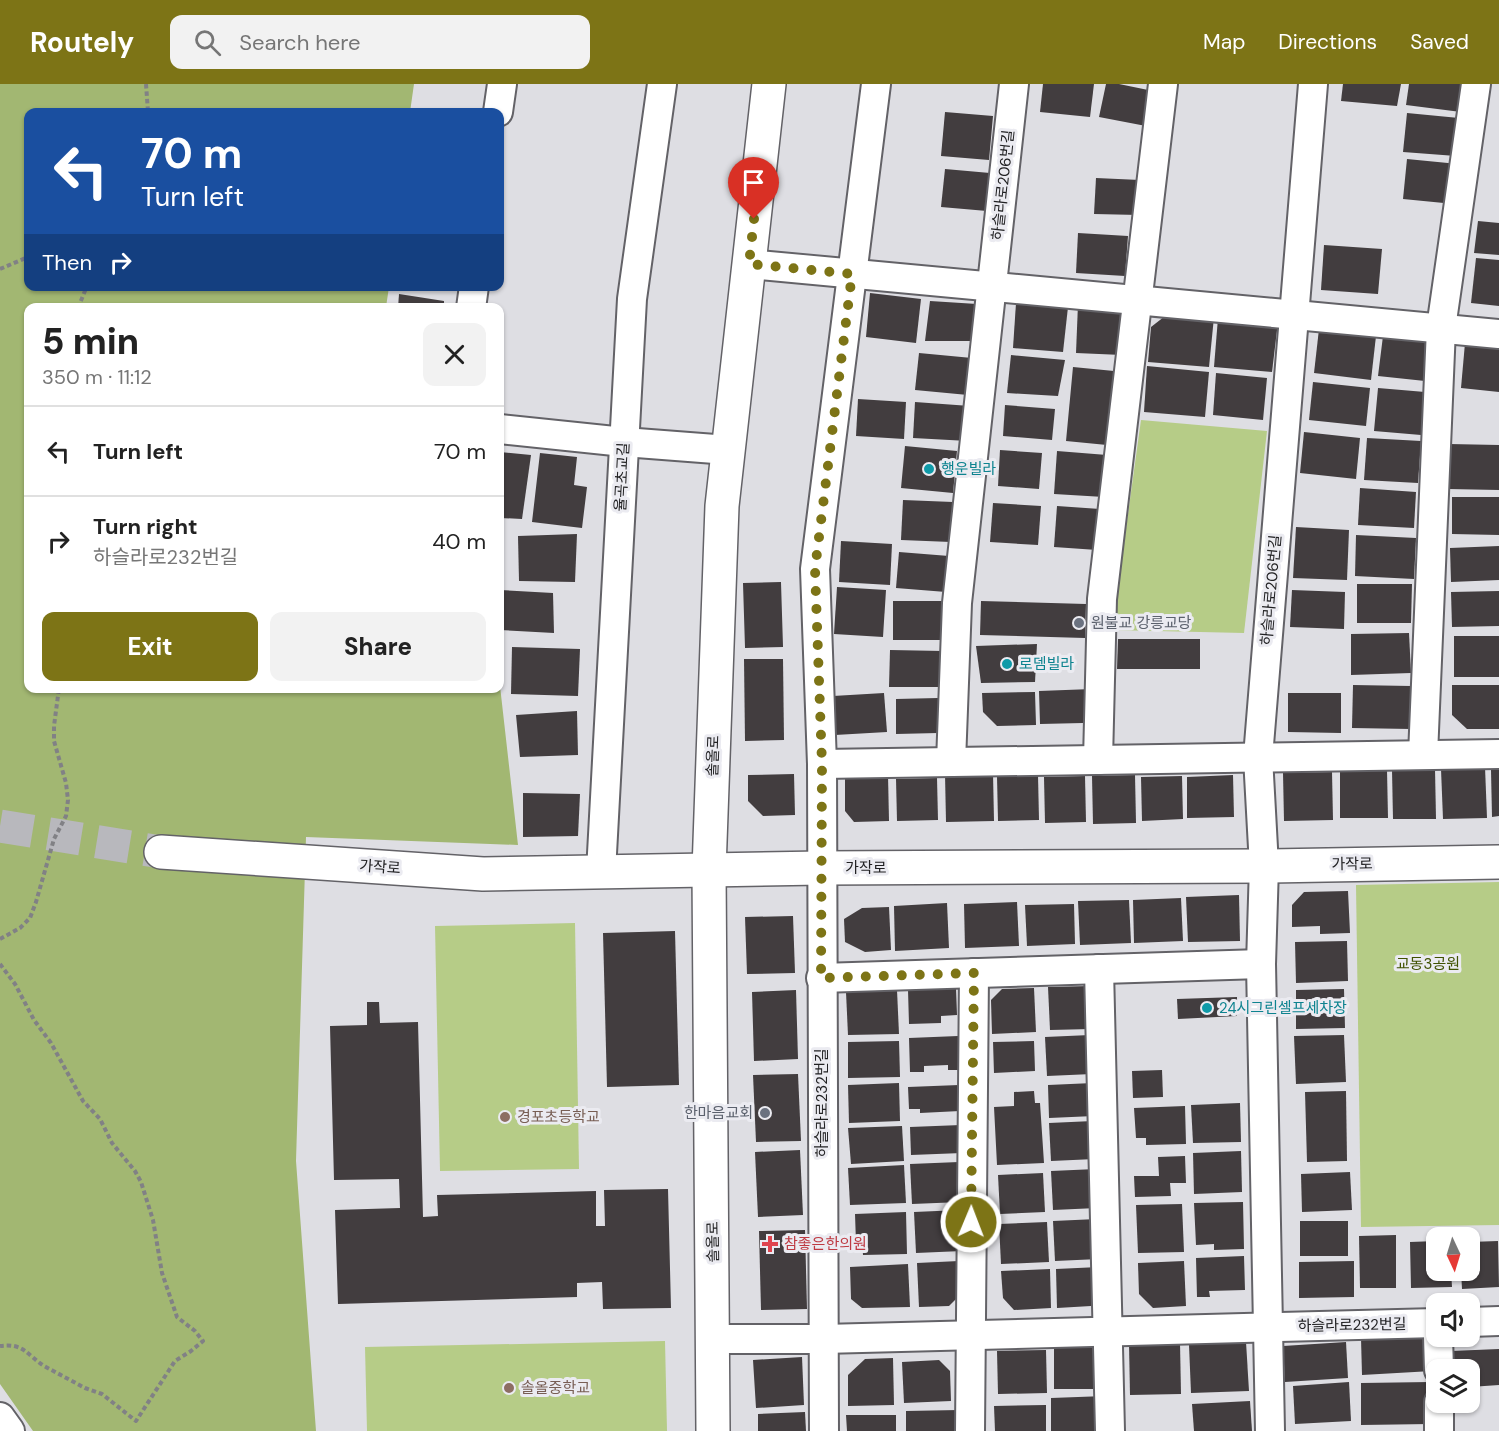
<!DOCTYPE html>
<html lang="en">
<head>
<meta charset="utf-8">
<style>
  body { margin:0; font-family:"DM Sans","Noto Sans KR",sans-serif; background:#f2f2f2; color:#222; height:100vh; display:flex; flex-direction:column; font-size:22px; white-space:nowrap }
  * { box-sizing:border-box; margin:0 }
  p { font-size:20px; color:#767676 }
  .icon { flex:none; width:33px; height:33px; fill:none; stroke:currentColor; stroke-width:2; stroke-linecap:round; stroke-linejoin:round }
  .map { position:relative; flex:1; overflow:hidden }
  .panel { position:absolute; left:24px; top:219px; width:480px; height:390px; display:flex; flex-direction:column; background:#fff; border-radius:12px; box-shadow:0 2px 4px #0004 }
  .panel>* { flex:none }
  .guide { position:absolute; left:24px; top:24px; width:480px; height:183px; border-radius:12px; box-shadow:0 2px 4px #0004; background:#1a4fa0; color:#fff; overflow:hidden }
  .needle { width:39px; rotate:176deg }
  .tools { position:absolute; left:1426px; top:1143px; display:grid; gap:12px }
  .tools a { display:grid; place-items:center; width:54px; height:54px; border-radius:12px; background:#fff; box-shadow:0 2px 4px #0004; font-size:30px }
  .pin { position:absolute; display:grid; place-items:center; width:51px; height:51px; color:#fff; margin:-62px -26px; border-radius:50% 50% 50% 0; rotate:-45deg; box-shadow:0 0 6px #0007 }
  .pin .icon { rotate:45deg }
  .me { position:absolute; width:66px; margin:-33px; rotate:1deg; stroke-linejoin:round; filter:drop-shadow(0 0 4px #0008) }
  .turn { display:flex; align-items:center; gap:21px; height:126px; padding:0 18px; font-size:27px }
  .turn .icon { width:78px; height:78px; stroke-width:2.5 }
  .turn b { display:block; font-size:42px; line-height:51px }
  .then { display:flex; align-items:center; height:57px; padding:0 18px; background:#0003; gap:12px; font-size:22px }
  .round { display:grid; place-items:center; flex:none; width:63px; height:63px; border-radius:12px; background:#f2f2f2 }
  .overview { display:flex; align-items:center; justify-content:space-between; height:102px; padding:0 18px }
  h1 { font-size:36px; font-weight:800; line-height:45px }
  .action { display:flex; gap:12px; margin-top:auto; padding:12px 18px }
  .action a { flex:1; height:69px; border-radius:12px; background:#7d7416; color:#fff; font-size:24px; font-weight:800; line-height:69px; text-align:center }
  .action a+a { background:#f2f2f2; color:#222 }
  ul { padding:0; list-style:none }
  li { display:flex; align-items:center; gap:18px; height:90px; padding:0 18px; border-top:2px solid #e0e0e0 }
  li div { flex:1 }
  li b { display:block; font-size:22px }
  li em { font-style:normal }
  header { display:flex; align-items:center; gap:36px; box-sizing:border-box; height:84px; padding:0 30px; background:#7d7416; color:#fff }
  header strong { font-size:28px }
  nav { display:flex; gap:33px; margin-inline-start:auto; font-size:21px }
  .search { width:420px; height:54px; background:#f2f2f2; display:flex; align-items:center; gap:15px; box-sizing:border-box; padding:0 21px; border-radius:12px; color:#767676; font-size:22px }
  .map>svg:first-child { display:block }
</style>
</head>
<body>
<header>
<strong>Routely</strong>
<div class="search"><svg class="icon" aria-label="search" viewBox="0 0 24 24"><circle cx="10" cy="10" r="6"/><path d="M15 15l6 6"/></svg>Search here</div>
<nav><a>Map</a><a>Directions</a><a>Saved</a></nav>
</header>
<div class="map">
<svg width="1499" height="1347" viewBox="0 0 1499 1347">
  <rect width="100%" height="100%" fill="#dedee3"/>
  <g fill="#b6cc87">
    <polygon points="1141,336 1267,347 1244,549 1112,546"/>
    <polygon points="1499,798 1499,1141 1361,1143 1356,801"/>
    <polygon points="575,839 579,1085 440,1087 435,842"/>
    <polygon points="665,1257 667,1347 367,1347 365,1263"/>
  </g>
  <polygon fill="#a2b772" points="0,0 414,0 410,28 28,28 28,202 389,203 386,223 28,224 28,604 500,604 500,602 518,761 306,753 296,1077 316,1347 33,1347 0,1300"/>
  <g fill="#423d3f">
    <polygon points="1043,0 1094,0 1090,33 1040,28"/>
    <polygon points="1106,0 1119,0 1153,7 1146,42 1099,33"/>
    <polygon points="1343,0 1401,0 1397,22 1341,17"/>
    <polygon points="1409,0 1464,0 1461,28 1406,21"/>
    <polygon points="945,28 993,32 989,76 941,72"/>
    <polygon points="1407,29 1459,34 1456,72 1403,68"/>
    <polygon points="1407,75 1458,80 1454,120 1403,115"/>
    <polygon points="945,85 990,89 987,127 941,123"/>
    <polygon points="1096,94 1140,96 1139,131 1094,130"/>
    <polygon points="1478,137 1499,139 1499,171 1474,169"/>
    <polygon points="1078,149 1128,152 1125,192 1076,189"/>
    <polygon points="1324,161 1382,165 1378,210 1321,206"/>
    <polygon points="1476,174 1499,176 1499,222 1471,219"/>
    <polygon points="870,209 921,215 916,259 866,253"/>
    <polygon points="399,210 444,217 444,224 398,224"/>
    <polygon points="930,217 977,220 972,257 925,257"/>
    <polygon points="1016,219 1068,223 1063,268 1013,264"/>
    <polygon points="1078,220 1129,227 1122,271 1076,269"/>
    <polygon points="1169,229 1214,233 1209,283 1148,278 1151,243"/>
    <polygon points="1218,234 1278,238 1272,288 1214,283"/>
    <polygon points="1319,245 1376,252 1371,296 1314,289"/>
    <polygon points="1383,252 1429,257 1425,297 1378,292"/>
    <polygon points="1465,259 1499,263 1499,308 1461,304"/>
    <polygon points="919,269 972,274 968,311 915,306"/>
    <polygon points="1011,271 1065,276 1058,312 1007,309"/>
    <polygon points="1147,282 1209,288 1205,333 1144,328"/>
    <polygon points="1073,283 1114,287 1107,361 1066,357"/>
    <polygon points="1216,289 1267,294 1263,336 1213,331"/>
    <polygon points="1313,298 1370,304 1366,342 1309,336"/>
    <polygon points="1378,304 1425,308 1421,351 1374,347"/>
    <polygon points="858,315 906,318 904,355 856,352"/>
    <polygon points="915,318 970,322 968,357 913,354"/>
    <polygon points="1005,321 1055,325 1052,356 1003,352"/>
    <polygon points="1304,348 1360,354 1356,395 1300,389"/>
    <polygon points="1367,354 1421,357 1418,399 1364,396"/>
    <polygon points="1449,360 1499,361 1499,406 1448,405"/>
    <polygon points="905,362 957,367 953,409 901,404"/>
    <polygon points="1000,366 1042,369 1039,405 998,402"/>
    <polygon points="1057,367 1107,371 1104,413 1054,410"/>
    <polygon points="500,368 531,371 522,435 500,434"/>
    <polygon points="540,369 577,373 574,401 587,403 582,444 532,438"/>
    <polygon points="1360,404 1416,408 1414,444 1358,441"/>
    <polygon points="1452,413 1499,413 1499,451 1452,450"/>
    <polygon points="903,416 953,418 951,458 901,456"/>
    <polygon points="993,419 1041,422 1038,461 990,458"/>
    <polygon points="1057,422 1100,425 1097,466 1054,463"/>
    <polygon points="1296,443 1349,446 1347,496 1293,494"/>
    <polygon points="577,450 575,498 519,497 518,452"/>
    <polygon points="1356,451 1416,454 1414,495 1355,492"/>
    <polygon points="841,457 892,460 890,501 839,498"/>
    <polygon points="1499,462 1499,496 1451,498 1450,464"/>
    <polygon points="899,468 949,472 946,508 896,504"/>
    <polygon points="781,498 783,563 745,564 743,499"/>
    <polygon points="1357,500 1412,500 1411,539 1357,539"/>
    <polygon points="837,503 886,506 883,553 834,550"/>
    <polygon points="500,506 553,509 554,549 500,546"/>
    <polygon points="1292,506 1345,508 1344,545 1290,543"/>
    <polygon points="1499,507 1499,542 1452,543 1451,508"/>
    <polygon points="893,517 946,517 944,556 893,556"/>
    <polygon points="981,517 1086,520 1085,554 980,551"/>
    <polygon points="1409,549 1411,589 1351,591 1351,550"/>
    <rect x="1454" y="552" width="45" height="41"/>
    <polygon points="1118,555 1200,555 1200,585 1117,585"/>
    <polygon points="1037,560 1035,598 981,599 976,562"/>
    <polygon points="512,563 580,565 578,612 511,610"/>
    <polygon points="890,566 943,567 943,603 889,603"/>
    <polygon points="744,575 783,575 784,656 745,657"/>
    <polygon points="1353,601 1411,602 1411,645 1352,644"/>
    <polygon points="1452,601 1499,601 1499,645 1467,645 1452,631"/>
    <polygon points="1092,605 1093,632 1083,639 1040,640 1039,607"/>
    <polygon points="1035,608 1036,641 997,642 983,628 982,609"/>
    <polygon points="884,609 887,648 835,651 833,612"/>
    <polygon points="1288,609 1341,609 1341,649 1288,648"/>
    <polygon points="938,614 938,649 896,650 896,615"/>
    <polygon points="577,627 578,671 520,673 516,631"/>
    <polygon points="1485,683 1487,734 1443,735 1441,685"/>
    <polygon points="1435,685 1436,735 1393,735 1392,686"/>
    <polygon points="1340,686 1387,686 1388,734 1340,734"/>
    <polygon points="1491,686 1499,686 1499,732 1492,733"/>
    <polygon points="1332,688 1333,736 1284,737 1283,689"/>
    <polygon points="993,689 994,737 946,738 945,690"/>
    <polygon points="794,690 795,731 763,732 748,717 748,691"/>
    <polygon points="845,691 888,691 889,737 854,738 845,727"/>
    <polygon points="1038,691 1039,736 998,737 997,692"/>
    <polygon points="1135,691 1136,739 1093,740 1092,692"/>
    <polygon points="1233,691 1234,733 1187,734 1187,693"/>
    <polygon points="1085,692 1086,738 1045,739 1044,693"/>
    <polygon points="1182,692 1183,735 1142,737 1141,693"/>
    <polygon points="937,694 938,736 897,737 896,695"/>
    <polygon points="523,709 580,710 578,752 523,753"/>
    <polygon points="1348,807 1350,849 1320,850 1320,842 1292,843 1292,821 1304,808"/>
    <polygon points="1239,811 1240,857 1188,858 1186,813"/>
    <polygon points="1181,814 1183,857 1134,859 1133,816"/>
    <polygon points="1129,816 1131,859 1080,861 1078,817"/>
    <polygon points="1017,818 1019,862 965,864 964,820"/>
    <polygon points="947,819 949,864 895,867 894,822"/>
    <polygon points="1074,820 1075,860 1027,862 1025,821"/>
    <polygon points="889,823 891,866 865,868 845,858 844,835 862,824"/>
    <polygon points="793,832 795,889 747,890 745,833"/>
    <polygon points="675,847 679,1001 607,1003 603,849"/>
    <polygon points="1347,857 1348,897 1296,899 1295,858"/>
    <polygon points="1090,902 1091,945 1050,946 1048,903"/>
    <polygon points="956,904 957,931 941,932 941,939 909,940 908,906"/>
    <polygon points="1034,904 1036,948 992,950 991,916 1002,905"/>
    <polygon points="1344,905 1345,944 1296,945 1296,906"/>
    <polygon points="796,906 798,975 754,977 752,908"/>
    <polygon points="897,906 899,950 848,951 846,908"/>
    <polygon points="1237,913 1237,932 1178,935 1177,915"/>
    <polygon points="367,918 379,918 380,939 418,938 423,1133 438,1132 437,1111 596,1107 596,1142 605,1142 604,1106 668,1105 671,1224 603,1225 602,1198 577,1199 577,1213 338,1220 335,1126 400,1124 399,1095 334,1096 330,942 367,941"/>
    <polygon points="1090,951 1092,990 1047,992 1045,953"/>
    <polygon points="1344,951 1346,998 1296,1000 1294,952"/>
    <polygon points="958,952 959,986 948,986 948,981 924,982 924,988 910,988 909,954"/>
    <polygon points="899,957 900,993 848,994 848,958"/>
    <polygon points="1034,957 1035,987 994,989 993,958"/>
    <polygon points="1162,986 1163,1013 1133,1014 1132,987"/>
    <polygon points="798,990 801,1057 756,1058 753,991"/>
    <polygon points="899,999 900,1037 849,1039 848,1001"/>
    <polygon points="1093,999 1094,1032 1049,1034 1048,1001"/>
    <polygon points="959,1001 960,1027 920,1029 920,1025 909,1025 908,1003"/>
    <polygon points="1034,1007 1035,1019 1040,1019 1044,1079 997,1081 994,1023 1014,1022 1014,1008"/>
    <polygon points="1346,1007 1347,1077 1307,1078 1305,1008"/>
    <polygon points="1240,1019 1241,1058 1193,1059 1191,1021"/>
    <polygon points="1185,1022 1186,1060 1146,1061 1146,1054 1136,1054 1134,1024"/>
    <polygon points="1093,1037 1095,1075 1051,1077 1049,1039"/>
    <polygon points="961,1041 962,1069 911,1071 910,1043"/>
    <polygon points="902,1042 904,1077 851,1080 848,1044"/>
    <polygon points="800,1066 803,1131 758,1133 755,1068"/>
    <polygon points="1241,1067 1242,1108 1194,1110 1193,1069"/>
    <polygon points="1185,1072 1186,1099 1170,1099 1171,1112 1135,1113 1134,1092 1159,1092 1158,1073"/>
    <polygon points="959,1078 961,1118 912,1120 910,1080"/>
    <polygon points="904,1081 906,1119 850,1121 848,1084"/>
    <polygon points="1096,1085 1097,1124 1053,1126 1051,1087"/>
    <polygon points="1350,1088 1352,1126 1302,1128 1301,1090"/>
    <polygon points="1043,1089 1045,1128 1000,1130 998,1091"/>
    <polygon points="1243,1118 1244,1165 1214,1166 1214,1160 1196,1161 1194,1119"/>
    <polygon points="1182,1120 1184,1168 1138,1169 1136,1121"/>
    <polygon points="960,1126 962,1167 916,1169 914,1128"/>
    <polygon points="906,1128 907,1170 863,1171 862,1158 856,1159 855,1130"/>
    <polygon points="1097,1135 1099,1175 1055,1177 1053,1137"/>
    <rect x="1300" y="1137" width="48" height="35"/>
    <polygon points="1047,1138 1049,1178 1001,1180 999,1140"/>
    <polygon points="805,1146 807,1225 761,1226 759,1147"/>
    <polygon points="1396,1151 1396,1204 1360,1204 1359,1152"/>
    <polygon points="1437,1157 1437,1186 1451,1186 1452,1203 1411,1204 1410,1158"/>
    <polygon points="1498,1157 1499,1203 1462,1205 1461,1186 1470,1186 1470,1158"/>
    <polygon points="1244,1172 1245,1206 1209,1207 1210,1213 1197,1213 1196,1174"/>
    <polygon points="959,1177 960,1211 949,1222 919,1223 917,1179"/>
    <polygon points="1184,1177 1186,1222 1153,1224 1139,1210 1138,1179"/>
    <polygon points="1354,1177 1354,1213 1299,1214 1299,1178"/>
    <polygon points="908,1180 910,1223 862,1224 851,1215 850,1183"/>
    <polygon points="1099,1183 1100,1212 1091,1222 1057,1224 1056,1185"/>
    <polygon points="1050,1185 1051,1224 1014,1226 1003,1214 1001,1187"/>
    <polygon points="1430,1251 1432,1287 1362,1291 1361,1254"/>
    <polygon points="1246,1258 1249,1307 1191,1309 1189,1261"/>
    <polygon points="1346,1258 1348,1294 1285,1298 1283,1262"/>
    <polygon points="1180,1259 1181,1310 1130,1311 1129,1260"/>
    <rect x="1054" y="1264" width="48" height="41"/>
    <polygon points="1499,1265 1499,1301 1470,1303 1470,1286 1452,1286 1451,1267"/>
    <polygon points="1046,1266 1047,1309 998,1310 997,1267"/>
    <polygon points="802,1273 804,1321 756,1324 753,1276"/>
    <polygon points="893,1274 894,1321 848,1322 848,1291 865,1275"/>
    <polygon points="939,1276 950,1287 951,1317 904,1319 902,1278"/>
    <polygon points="1349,1298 1351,1337 1295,1340 1293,1302"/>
    <polygon points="1430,1298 1430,1340 1361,1341 1361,1299"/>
    <polygon points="1105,1312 1106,1347 1051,1347 1051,1314"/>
    <polygon points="1250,1317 1252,1347 1194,1347 1192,1320"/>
    <polygon points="1046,1321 1046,1347 995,1347 994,1322"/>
    <polygon points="959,1326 959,1347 906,1347 906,1327"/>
    <polygon points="805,1328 806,1347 758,1347 758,1330"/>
    <polygon points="846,1331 896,1331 896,1347 847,1347"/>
  </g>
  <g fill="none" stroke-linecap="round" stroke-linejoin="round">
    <polyline stroke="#b8b8bd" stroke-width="33" stroke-dasharray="33 16" stroke-linecap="butt" points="0,742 161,768"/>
    <g stroke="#636267" stroke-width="32">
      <g id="minor">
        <polyline points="498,28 502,0"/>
        <polyline points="749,180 1499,250"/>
        <polyline points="471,224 474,202"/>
        <polyline points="500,345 624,358 728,366"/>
        <polyline points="1423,671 1441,244 1476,0"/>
        <polyline points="1098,676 1102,515 1163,0"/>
        <polyline points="951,678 957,519 1014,0"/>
        <polyline points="822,680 1499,670"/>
        <polyline points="601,788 632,215 662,0"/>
        <polyline points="1099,885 1110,1347"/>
        <polyline points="821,894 1261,880"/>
        <polyline points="1470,1238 1499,1237"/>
        <polyline points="1438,1252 1439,1286"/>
        <polyline points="714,1255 823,1255 1437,1239"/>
        <polyline points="1439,1318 1439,1347"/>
        <polyline points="0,1333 10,1347"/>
        <polyline points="824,1347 822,680 815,485 876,0"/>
        <polyline points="970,1347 974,889"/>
        <polyline points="1270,1347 1261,880 1264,782 1258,673 1313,0"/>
      </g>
    </g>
    <g stroke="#636267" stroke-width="36">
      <g id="tertiary">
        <polyline points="161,768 483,790 821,784 1264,782 1499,778"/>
        <polyline points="713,1347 709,786 722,422 769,0"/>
      </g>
    </g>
    <g stroke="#818185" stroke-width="4" stroke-dasharray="4.5 3" stroke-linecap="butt">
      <polyline points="146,0 148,28"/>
      <polyline points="0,185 28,173"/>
      <polyline points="78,224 87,202"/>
      <polyline points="0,855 20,844 30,834 36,818 54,755 66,732 68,716 66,699 54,657 54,642 59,604"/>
      <path d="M0 880 15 900 34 936 51 959 83 1017 100 1035 112 1059 135 1087 141 1098 153 1136 162 1189 177 1233 195 1247 203 1257 191 1267 175 1277 136 1337 102 1310 85 1304 44 1282C26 1270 24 1259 0 1262"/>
    </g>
    <use href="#minor" stroke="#fff" stroke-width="28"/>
    <use href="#tertiary" stroke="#fff" stroke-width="33"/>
  </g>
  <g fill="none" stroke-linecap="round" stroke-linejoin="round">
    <polyline stroke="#7d7416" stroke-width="10" stroke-dasharray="0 18" points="754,135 749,180 852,190 815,485 822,680 821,894 974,889 971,1138"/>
  </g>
  <g fill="#0f9aa8" stroke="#ebebf1" stroke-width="2">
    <circle cx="929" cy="385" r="6"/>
    <circle cx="1007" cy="580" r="6"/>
    <circle cx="1207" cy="924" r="6"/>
  </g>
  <g fill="#6b7280" stroke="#ebebf1" stroke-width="2">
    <circle cx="1079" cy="539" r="6"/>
    <circle cx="765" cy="1029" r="6"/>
  </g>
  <g fill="#8d6e63" stroke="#ebebf1" stroke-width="2">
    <circle cx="505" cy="1033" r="6"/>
    <circle cx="509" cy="1304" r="6"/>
  </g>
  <path fill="#e0444e" stroke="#ebebf1" stroke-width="2" d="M767 1151h6v6h6v6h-6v6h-6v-6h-6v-6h6z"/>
  <g text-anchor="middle" stroke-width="6" stroke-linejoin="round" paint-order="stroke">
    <g font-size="15" fill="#212123" stroke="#ebebf1">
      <text transform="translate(1003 101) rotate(-84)" y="5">하슬라로206번길</text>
      <text transform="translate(622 393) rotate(-87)" y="5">율곡초교길</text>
      <text transform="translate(1271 506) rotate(-85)" y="5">하슬라로206번길</text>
      <text transform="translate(713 672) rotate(-88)" y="5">솔올로</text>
      <text transform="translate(1352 780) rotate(-1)" y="5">가작로</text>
      <text transform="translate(380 783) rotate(4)" y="5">가작로</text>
      <text x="866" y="789">가작로</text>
      <text transform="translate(822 1019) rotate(-90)" y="5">하슬라로232번길</text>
      <text transform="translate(713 1158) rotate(-91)" y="5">솔올로</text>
      <text transform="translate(1352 1241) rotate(-1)" y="5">하슬라로232번길</text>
    </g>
    <g font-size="15" fill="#0d838f" stroke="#ebebf1" text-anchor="start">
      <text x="941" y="390">행운빌라</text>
      <text x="1019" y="585">로뎀빌라</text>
      <text x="1219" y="929">24시그린셀프세차장</text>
    </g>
    <g font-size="15" fill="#5b616d" stroke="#ebebf1" text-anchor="start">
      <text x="1091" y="544">원불교 강릉교당</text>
      <text x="753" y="1034" text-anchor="end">한마음교회</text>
    </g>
    <g font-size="15" fill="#405200" stroke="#ebebf1">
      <text x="1428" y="885">교동3공원</text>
    </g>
    <g font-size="15" fill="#785e54" stroke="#ebebf1" text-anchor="start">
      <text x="517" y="1038">경포초등학교</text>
      <text x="521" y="1309">솔올중학교</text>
    </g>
    <g font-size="15" fill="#be3a42" stroke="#ebebf1" text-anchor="start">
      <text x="784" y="1165">참좋은한의원</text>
    </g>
  </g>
</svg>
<div class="tools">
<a><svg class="needle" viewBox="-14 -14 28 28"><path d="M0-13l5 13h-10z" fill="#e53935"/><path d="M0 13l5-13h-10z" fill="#767676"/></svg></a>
<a><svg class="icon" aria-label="sound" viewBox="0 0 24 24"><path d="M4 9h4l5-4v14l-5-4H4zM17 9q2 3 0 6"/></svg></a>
<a><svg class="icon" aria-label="layers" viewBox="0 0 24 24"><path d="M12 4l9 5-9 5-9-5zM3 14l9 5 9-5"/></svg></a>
</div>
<div class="pin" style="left:754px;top:135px;background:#d93025"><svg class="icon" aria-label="arrive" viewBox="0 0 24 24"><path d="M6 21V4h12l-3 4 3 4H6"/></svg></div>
<svg class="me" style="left:971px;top:1138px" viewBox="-20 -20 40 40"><circle r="17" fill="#7d7416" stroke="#fff" stroke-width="3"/><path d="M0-11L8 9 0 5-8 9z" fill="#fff"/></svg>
<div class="guide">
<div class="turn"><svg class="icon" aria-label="left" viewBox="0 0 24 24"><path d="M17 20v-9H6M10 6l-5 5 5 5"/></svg><div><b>70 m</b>Turn left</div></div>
<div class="then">Then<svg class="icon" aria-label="right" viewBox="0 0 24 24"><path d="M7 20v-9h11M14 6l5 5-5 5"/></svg></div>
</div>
<section class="panel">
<div class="overview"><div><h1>5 min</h1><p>350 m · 11:12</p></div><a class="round"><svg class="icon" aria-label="close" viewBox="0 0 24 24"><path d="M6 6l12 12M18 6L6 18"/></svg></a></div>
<ul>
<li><svg class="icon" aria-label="left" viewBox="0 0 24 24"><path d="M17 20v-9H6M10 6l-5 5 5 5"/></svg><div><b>Turn left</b></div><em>70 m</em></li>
<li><svg class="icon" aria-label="right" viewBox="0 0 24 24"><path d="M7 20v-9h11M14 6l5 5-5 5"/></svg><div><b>Turn right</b><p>하슬라로232번길</p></div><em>40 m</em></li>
</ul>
<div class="action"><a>Exit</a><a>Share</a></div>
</section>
</div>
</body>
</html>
